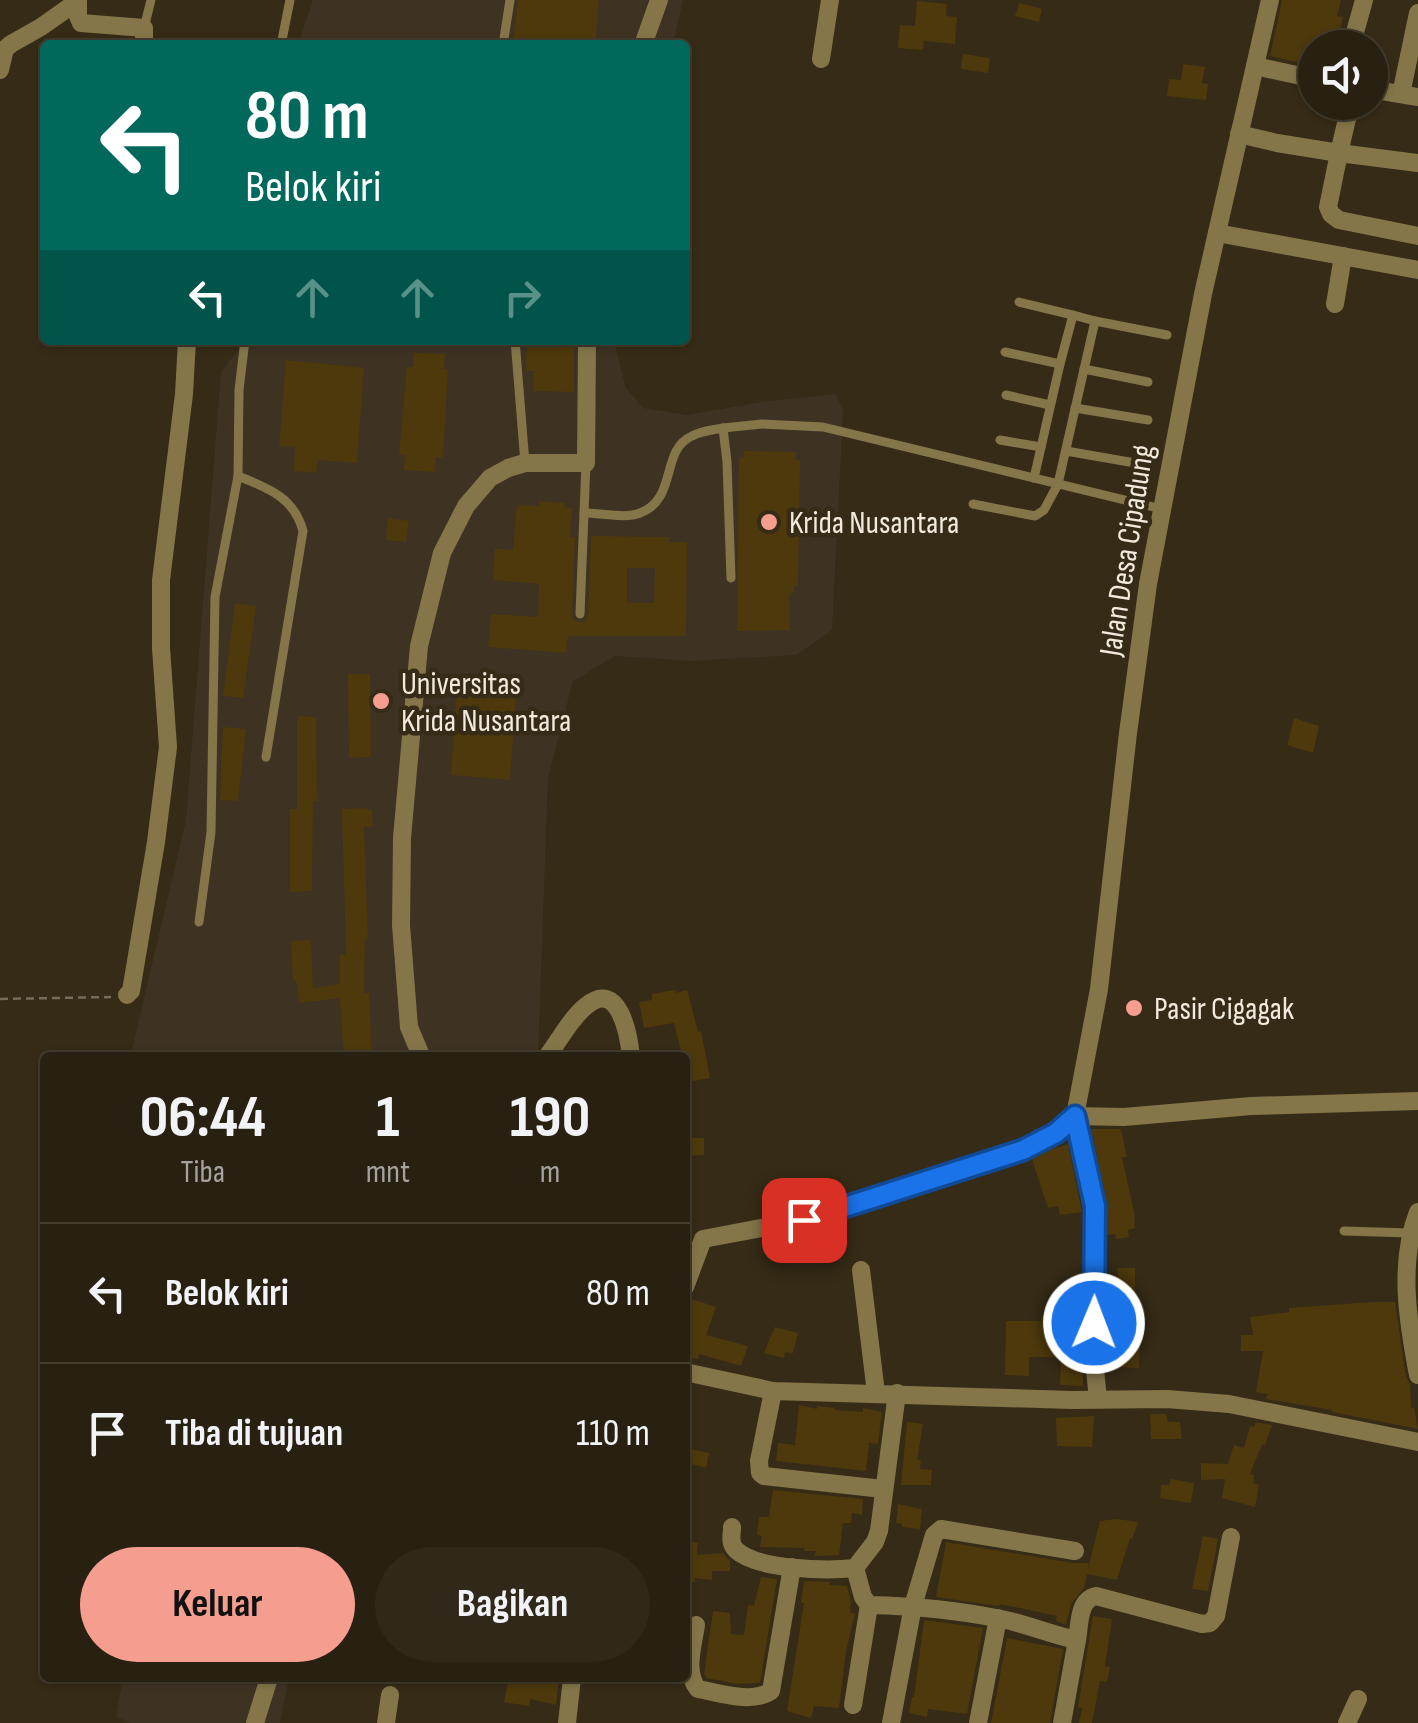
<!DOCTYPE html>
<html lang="id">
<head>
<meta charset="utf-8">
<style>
  body { margin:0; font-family:"Sofia Sans Condensed",sans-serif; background:#302819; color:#f1f3f6; height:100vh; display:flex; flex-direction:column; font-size:38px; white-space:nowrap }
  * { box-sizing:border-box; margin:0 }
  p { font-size:32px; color:#a5a39f }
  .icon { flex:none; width:55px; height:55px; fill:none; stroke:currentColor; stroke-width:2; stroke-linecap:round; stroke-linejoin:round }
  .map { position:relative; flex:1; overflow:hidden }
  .panel { position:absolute; left:40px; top:1052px; width:650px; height:630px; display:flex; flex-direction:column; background:#282010; border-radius:10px; box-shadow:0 2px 8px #0004,0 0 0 2px #443e30 }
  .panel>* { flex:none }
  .hud { position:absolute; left:40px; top:40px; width:650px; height:305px; border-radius:10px; box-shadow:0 2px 8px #0004,0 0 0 2px #443e30; background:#00695c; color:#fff; overflow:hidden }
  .buttons { position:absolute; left:1298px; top:30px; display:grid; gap:20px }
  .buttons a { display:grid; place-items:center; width:90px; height:90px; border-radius:50%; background:#282010; box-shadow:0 2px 8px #0004,0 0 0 2px #443e30; font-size:50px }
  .pin { position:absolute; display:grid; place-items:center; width:85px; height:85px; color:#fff; margin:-42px; border-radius:20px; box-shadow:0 5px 15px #0006 }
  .me { position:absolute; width:110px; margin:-55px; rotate:1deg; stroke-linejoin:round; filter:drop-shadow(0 0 8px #0008) }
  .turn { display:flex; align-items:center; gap:35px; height:210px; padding:0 40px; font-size:45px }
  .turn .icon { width:130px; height:130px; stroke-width:2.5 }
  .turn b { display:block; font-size:70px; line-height:85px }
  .lanes { display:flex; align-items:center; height:95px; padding:0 40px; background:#0003; justify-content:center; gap:50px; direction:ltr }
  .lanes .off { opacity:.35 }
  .eta { display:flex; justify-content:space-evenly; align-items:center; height:170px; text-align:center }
  .eta b { font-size:60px; font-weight:700; line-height:70px }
  .action { display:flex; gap:20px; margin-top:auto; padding:20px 40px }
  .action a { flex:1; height:115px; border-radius:60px; background:#f59d8e; color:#111; font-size:40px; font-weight:700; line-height:115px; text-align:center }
  .action a+a { background:#302819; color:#f1f3f6 }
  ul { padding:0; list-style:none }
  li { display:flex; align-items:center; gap:30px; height:140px; padding:0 40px; border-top:2px solid #443e30 }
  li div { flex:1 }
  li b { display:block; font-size:38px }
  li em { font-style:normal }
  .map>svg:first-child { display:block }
</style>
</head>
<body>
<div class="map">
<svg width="1418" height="1723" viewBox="0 0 1418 1723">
  <rect width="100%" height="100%" fill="#362b16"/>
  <g fill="#3e3223">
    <polygon points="313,0 683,0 673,45 298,45"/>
    <polygon points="246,340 616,340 616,350 626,388 643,408 687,415 762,402 836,394 843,411 832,630 796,655 691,661 615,656 573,681 548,778 538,1057 130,1058 186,820 221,372"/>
    <polygon points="123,1678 289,1678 280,1723 131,1723 116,1717"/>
  </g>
  <g fill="#4d390c" fill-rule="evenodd">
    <polygon points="518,0 599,0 595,45 513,45"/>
    <polygon points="1282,0 1341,0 1337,16 1343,17 1336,48 1315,48 1315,66 1270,56"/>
    <polygon points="917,1 947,4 946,16 957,17 955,44 924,41 923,50 898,48 900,25 915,26"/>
    <polygon points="1019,3 1042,9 1039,22 1015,16"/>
    <polygon points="963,54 990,58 988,73 961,69"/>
    <polygon points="1183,64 1205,67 1202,83 1208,84 1206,100 1167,96 1169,79 1181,80"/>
    <polygon points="536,340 574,340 574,392 533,391 534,371 526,371 527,341"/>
    <polygon points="414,353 445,354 444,369 448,369 443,458 436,457 435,472 404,470 405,455 399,455 407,367 413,367"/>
    <polygon points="286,360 364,368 357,463 318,460 316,473 294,471 295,447 279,446"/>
    <polygon points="744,451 796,452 796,460 800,460 798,586 794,585 794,593 789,593 790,630 737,631 739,458 744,458"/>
    <path d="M539 501 565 503 564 507 572 508 570 537H575L572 614 573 619 579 622 585 621 588 614 591 536 670 537V542H687L686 636H568L566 653 488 647 491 614 538 617 539 584 493 580 495 548 513 550 517 505 539 506ZM627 568H655L654 603H627Z"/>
    <polygon points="388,518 409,521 406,542 386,540"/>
    <polygon points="235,603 256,606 243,698 223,696"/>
    <polygon points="348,674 370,674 371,757 349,758"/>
    <polygon points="458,677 517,682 510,780 451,775"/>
    <polygon points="297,716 316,717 317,801 313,801 312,891 290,892 290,809 297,809"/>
    <polygon points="1294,718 1319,726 1313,753 1287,745"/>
    <polygon points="223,727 246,729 238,801 220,800"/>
    <polygon points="365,808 372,811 373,827 364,827 368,939 365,939 364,993 369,993 372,1058 344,1058 340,998 300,1003 296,980 293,980 291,941 311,940 313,988 340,984 340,955 346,955 342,809"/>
    <polygon points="675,990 676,993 687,990 698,1032 701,1031 710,1078 688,1082 685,1058 683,1058 674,1023 644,1028 639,1002 652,1000 652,994"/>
    <polygon points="1091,1129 1121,1129 1127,1157 1122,1157 1134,1212 1135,1228 1128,1230 1129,1237 1116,1239 1115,1234 1107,1235 1107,1204"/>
    <polygon points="685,1138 704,1138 704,1155 686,1156"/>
    <polygon points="1068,1144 1082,1212 1060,1215 1058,1206 1048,1208 1032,1159 1055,1148"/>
    <polygon points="1117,1268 1135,1268 1135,1293 1107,1293 1107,1276 1118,1276"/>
    <polygon points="692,1299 716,1307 706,1335 748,1346 741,1366 699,1354 698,1359 685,1357 685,1315"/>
    <polygon points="1373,1302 1395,1302 1406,1377 1410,1384 1411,1408 1414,1408 1418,1429 1332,1412 1332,1410 1266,1399 1268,1394 1256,1392 1263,1351 1241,1351 1241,1335 1253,1335 1250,1317 1289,1312 1289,1308"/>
    <polygon points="1041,1316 1082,1317 1083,1386 1060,1385 1061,1357 1029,1357 1029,1376 1005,1375 1006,1321 1041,1321"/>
    <polygon points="1107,1318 1141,1318 1139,1368 1119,1367 1119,1361 1106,1359"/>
    <polygon points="775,1327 798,1333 793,1353 785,1352 784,1358 764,1353"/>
    <polygon points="799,1405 817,1409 817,1406 835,1408 835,1410 863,1412 863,1408 882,1412 878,1444 869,1443 866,1471 776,1461 778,1443 795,1445"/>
    <polygon points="1150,1414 1166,1414 1168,1422 1180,1422 1182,1439 1151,1439"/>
    <polygon points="1094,1416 1092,1447 1057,1446 1056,1418"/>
    <polygon points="907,1422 923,1424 917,1460 921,1460 920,1469 932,1470 931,1485 901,1485"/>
    <polygon points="1256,1422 1272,1425 1265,1445 1262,1444 1250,1474 1254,1475 1253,1483 1259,1485 1255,1507 1222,1498 1225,1479 1201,1480 1201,1463 1228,1464 1234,1445 1244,1448 1250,1426 1254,1427"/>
    <polygon points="685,1448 709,1453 706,1468 685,1462"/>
    <polygon points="1171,1479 1194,1483 1191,1503 1160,1498 1161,1485 1169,1485"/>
    <polygon points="773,1490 863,1499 862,1515 852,1513 851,1523 843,1523 839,1555 814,1556 816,1551 804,1551 805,1548 760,1547 762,1536 757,1535 759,1517 769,1517"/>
    <polygon points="898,1504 922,1509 920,1529 902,1527 902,1524 896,1523"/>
    <polygon points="1117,1519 1138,1522 1132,1539 1130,1538 1117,1580 1087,1574 1084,1588 1071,1604 1066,1625 1056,1621 1057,1616 1001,1604 998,1606 936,1597 946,1542 1073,1563 1089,1563 1088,1569 1100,1521"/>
    <polygon points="1203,1536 1218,1539 1208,1591 1192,1589"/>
    <polygon points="685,1541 698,1543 697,1555 723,1553 730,1561 730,1571 712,1571 712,1580 695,1578 695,1582 685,1581"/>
    <polygon points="761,1577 777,1579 760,1683 737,1684 706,1678 704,1674 713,1611 730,1613 731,1634 744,1635 748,1605 754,1606"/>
    <polygon points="808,1581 830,1582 829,1585 847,1586 851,1601 850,1612 855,1614 846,1651 839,1708 814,1706 811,1718 787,1711 804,1603 801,1603 804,1582"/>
    <polygon points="1093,1616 1112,1619 1105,1666 1110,1667 1107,1682 1100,1681 1092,1723 1079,1723 1082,1708 1078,1707"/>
    <polygon points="924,1620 983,1628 967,1714 928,1709 927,1717 909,1713 912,1697 914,1697"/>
    <polygon points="1007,1638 1063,1649 1050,1723 991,1723"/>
    <polygon points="546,1679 559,1679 556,1705 530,1699 529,1706 504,1702 508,1682 546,1681"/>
  </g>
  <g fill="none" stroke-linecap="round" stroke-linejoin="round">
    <polyline stroke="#756c5a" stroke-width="2.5" stroke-dasharray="8 5" stroke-linecap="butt" points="0,999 111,997"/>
    <g stroke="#85764a" stroke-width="9">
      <polyline points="144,28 151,0"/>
      <polyline points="281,45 290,0"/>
      <polyline points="503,45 510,0"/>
      <polyline points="1019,302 1073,315"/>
      <polyline points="1095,321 1167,335"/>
      <polyline points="515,340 525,463"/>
      <polyline points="1005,352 1060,364"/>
      <polyline points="1084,369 1148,382"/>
      <polyline points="1006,395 1050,405"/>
      <polyline points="1075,408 1148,420"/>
      <polyline points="723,428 762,424 823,427 1162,509"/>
      <polyline points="1000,440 1041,447"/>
      <polyline points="1066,451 1135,463"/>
      <path d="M238 476C268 488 294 497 303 531L266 757"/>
      <polyline points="973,504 1035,516 1044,510 1058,484 1095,321 1073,315 1060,364 1034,478"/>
      <path d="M584 513C601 513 626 519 640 513 678 499 660 450 692 436 701 431 713 430 723 428L727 462 731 578"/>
      <polyline points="580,614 586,463"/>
      <polyline points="199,922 211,832 215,597 238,476 239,390 245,340"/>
      <polyline points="1344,1231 1410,1233"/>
    </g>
    <g stroke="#85764a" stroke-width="18">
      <polyline points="78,0 78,16 81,23 144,28 144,45"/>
      <polyline points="1352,43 1364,0"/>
      <polyline points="643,45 659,0"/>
      <polyline points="821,59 830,0"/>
      <polyline points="1255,66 1315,79"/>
      <polyline points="0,70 5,49 11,44 41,27 78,1"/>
      <polyline points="1370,89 1418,97"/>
      <polyline points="1401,94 1418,13"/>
      <polyline points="1239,134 1277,143 1339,153 1351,102"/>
      <polyline points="1418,163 1339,153 1328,207 1331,214 1339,220 1418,236"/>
      <polyline points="1217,233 1418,270"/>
      <polyline points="1335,304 1343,256"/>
      <polyline points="127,995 131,991 156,842 168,747 161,648 161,580 184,394 187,340"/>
      <polyline points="422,1058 409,1027 401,925 402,838 419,646 442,553 466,506 490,478 508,468 525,463 586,463 587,340"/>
      <path d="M546 1058C559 1041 570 1019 586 1006 619 978 629 1035 631 1058"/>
      <path d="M1418 1212C1398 1263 1408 1323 1418 1375"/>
      <polyline points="861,1270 876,1393"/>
      <polyline points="685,1287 703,1239 804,1220 913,1187 1023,1150 1056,1133 1075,1116 1124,1117 1251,1106 1418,1101"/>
      <polyline points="685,1372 773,1391 1072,1400 1167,1399 1229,1404 1418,1442"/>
      <polyline points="773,1391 759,1461 760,1473 764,1476 883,1489"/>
      <polyline points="1098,1399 1094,1360 1095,1206 1075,1116 1099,989 1128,733 1148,584 1203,294 1270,0"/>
      <path d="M732 1527C732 1535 729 1543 736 1550 757 1570 828 1571 855 1568L875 1542 879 1531 897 1393"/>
      <path d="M855 1568 863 1597 869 1605C914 1606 957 1610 1001 1619 1027 1624 1052 1635 1077 1640 1080 1624 1078 1600 1096 1596L1202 1624 1210 1623 1216 1616 1231 1537"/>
      <path d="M696 1625C693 1646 684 1672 698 1689 720 1693 752 1704 771 1691L792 1567"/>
      <polyline points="853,1705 869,1605"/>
      <polyline points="255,1723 269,1678"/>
      <polyline points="386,1723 390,1695"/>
      <polyline points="567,1723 572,1678"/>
      <polyline points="891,1723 913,1606 934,1535 941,1529 1075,1551"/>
      <polyline points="978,1723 998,1618"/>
      <polyline points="1062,1723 1077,1640"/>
      <polyline points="1347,1723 1358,1699"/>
    </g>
  </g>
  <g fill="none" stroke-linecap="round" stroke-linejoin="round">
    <g stroke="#114b97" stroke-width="25">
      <polyline id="route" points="804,1220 1023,1150 1056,1133 1075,1116 1095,1206 1094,1323"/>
    </g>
    <use href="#route" stroke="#1a73e8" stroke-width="18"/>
  </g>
  <g fill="#f59d8e" stroke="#362b16" stroke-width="4">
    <circle cx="769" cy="522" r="10"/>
    <circle cx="381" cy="701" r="10"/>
    <circle cx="1134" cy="1008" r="10"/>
  </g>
  <g text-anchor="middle" stroke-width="9" stroke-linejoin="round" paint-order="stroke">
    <g font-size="32" fill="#f1eadd" stroke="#362b16" text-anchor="start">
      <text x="789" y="533">Krida Nusantara</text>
      <text x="401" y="694">Universitas<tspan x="401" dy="37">Krida Nusantara</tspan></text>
      <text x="1154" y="1019">Pasir Cigagak</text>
    </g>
    <g font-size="32" fill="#f1eadd" stroke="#362b16">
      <text transform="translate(1126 550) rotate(-81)" y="11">Jalan Desa Cipadung</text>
    </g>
  </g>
</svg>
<div class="buttons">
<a><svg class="icon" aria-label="sound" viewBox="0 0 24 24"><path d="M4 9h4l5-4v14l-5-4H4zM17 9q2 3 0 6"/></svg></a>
</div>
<div class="pin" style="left:804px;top:1220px;background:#d93025"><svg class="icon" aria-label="arrive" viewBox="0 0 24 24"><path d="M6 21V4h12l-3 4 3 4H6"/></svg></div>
<svg class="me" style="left:1094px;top:1323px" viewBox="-20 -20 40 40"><circle r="17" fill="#1a73e8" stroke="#fff" stroke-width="3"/><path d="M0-11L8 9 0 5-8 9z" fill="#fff"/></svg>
<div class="hud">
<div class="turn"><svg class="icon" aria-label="left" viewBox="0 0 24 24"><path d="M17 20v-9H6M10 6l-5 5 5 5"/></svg><div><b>80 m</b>Belok kiri</div></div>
<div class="lanes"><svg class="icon" aria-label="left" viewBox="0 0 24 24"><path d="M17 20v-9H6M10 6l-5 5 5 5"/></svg><svg class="icon off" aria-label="ahead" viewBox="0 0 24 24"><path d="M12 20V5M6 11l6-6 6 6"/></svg><svg class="icon off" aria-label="ahead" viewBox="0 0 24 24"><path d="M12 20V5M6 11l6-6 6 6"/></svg><svg class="icon off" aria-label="right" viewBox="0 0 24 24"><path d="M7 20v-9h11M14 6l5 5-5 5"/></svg></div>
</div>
<section class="panel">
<div class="eta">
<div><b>06:44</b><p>Tiba</p></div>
<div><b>1</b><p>mnt</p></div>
<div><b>190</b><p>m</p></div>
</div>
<ul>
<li><svg class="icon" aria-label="left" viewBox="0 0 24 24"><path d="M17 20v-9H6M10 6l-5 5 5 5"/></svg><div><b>Belok kiri</b></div><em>80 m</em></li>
<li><svg class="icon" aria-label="arrive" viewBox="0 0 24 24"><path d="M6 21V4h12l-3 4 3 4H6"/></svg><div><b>Tiba di tujuan</b></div><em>110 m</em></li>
</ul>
<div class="action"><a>Keluar</a><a>Bagikan</a></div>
</section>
</div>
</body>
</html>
